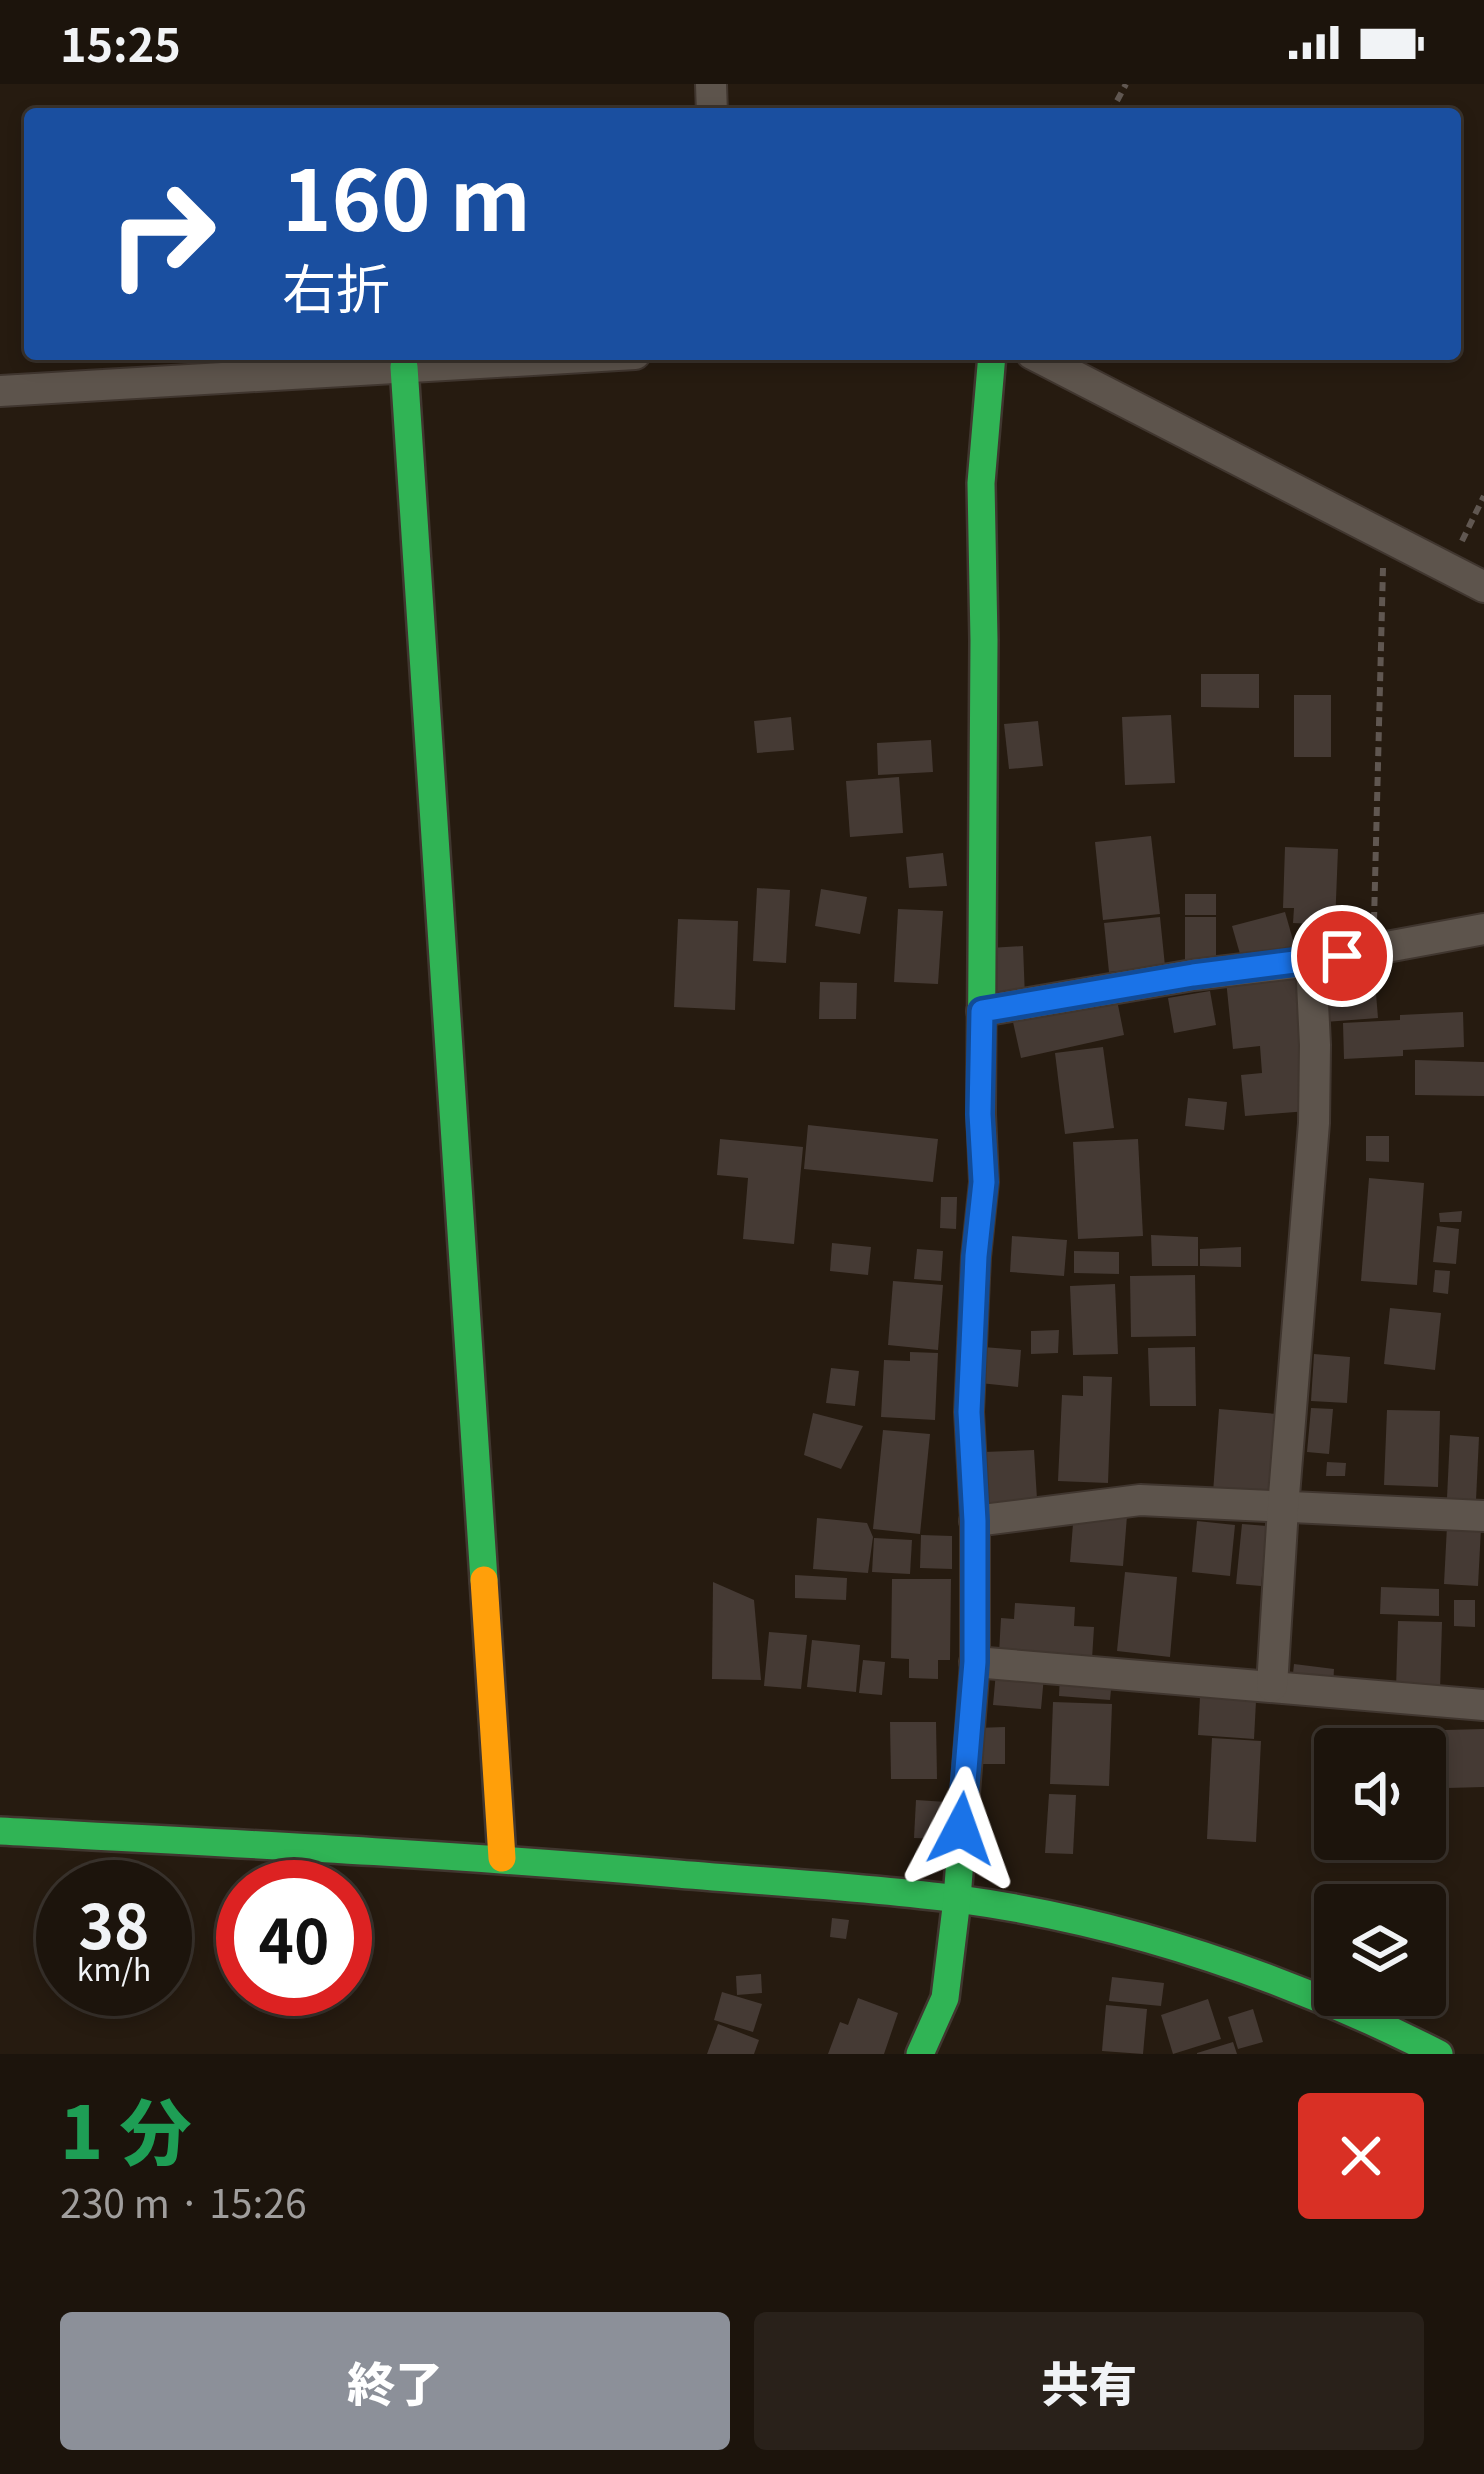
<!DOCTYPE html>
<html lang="ja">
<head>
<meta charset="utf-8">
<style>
  body { margin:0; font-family:Georgia,"Noto Sans JP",serif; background:#29211a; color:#f1f3f6; height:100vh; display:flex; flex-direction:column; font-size:45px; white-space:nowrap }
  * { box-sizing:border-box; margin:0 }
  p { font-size:39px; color:#a09e9d }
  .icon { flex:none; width:66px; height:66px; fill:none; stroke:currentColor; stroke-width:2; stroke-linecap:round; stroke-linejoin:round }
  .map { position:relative; height:1970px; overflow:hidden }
  .sheet { display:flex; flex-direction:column; background:#1c140c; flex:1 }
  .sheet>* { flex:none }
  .hud { position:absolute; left:24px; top:24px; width:1437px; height:252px; border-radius:12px; box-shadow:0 6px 18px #0003,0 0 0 3px #3a332d; background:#1a4fa0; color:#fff; overflow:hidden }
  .buttons { position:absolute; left:1314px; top:1644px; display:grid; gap:24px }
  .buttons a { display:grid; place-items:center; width:132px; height:132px; border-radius:12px; background:#1c140c; box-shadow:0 6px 18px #0003,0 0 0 3px #3a332d; font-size:60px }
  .speed { position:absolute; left:36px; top:1776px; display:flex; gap:24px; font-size:60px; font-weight:700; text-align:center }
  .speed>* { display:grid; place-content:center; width:156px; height:156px; border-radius:50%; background:#1c140c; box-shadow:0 6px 18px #0003,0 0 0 3px #3a332d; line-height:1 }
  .speed small { font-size:30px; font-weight:400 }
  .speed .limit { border:18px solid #d22; background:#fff; color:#111 }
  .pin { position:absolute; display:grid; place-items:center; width:102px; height:102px; color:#fff; margin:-51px; border:6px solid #fff; border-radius:50%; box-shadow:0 3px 12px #0007 }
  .me { position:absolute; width:132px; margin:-66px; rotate:4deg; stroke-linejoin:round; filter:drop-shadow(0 0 9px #0008) }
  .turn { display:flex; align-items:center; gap:42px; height:252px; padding:0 60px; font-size:54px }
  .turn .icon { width:156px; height:156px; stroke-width:2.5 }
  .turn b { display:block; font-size:84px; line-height:102px }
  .round { display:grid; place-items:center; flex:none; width:126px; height:126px; border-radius:12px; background:#29211a }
  .summary { display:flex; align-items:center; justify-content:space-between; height:204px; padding:0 60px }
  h1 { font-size:72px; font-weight:800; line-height:90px; color:#1e9e55 }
  .primary-button { display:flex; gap:24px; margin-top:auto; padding:24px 60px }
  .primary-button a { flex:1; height:138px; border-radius:12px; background:#8c9099; color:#fff; font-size:48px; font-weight:800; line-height:138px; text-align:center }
  .primary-button a+a { background:#29211a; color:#f1f3f6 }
  .status { display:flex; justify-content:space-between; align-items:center; height:84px; padding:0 60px; background:#1c140c; direction:ltr }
  .status svg { height:33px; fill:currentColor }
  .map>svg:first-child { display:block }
</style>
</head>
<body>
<div class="status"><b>15:25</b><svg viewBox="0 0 49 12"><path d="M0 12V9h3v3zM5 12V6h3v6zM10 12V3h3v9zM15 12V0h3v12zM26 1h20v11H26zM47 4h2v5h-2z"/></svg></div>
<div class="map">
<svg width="1484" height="1970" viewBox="0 0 1484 1970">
  <rect width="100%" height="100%" fill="#261b10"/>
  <g fill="#453a34">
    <polygon points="1201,590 1259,590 1259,624 1201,623"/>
    <rect x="1294" y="611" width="37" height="62"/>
    <polygon points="1171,631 1175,699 1125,701 1122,633"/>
    <polygon points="791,633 794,666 757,669 754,637"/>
    <polygon points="1038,637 1043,682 1009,685 1004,640"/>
    <polygon points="931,656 933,688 878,691 877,659"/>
    <polygon points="899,693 903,749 850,753 846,697"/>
    <polygon points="1151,752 1160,830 1103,836 1095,758"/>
    <polygon points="1285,763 1338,765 1335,841 1293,839 1294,824 1283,824"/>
    <polygon points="943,769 947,802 909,804 906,773"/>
    <polygon points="757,804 790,806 786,879 753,877"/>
    <polygon points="821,805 867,813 860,850 815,842"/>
    <rect x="1185" y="810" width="31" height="21"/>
    <polygon points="898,825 943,827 938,900 894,898"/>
    <polygon points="1285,828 1295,863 1242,877 1232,842"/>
    <polygon points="1160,833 1165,882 1109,888 1104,839"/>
    <rect x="1185" y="833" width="31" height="45"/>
    <polygon points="678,835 738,837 735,926 674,923"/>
    <polygon points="1023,862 1025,914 992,915 989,864"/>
    <polygon points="1374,885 1378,934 1325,938 1321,889"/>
    <polygon points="1295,889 1308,1027 1245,1032 1241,991 1262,989 1260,962 1233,965 1226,896"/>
    <polygon points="820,898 857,899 856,935 819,935"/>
    <polygon points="1210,907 1216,941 1174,949 1168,914"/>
    <polygon points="1117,916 1124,951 1021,974 1013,938"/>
    <polygon points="1463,928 1464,963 1403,966 1403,972 1344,975 1343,939 1400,936 1400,931"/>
    <polygon points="1103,963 1114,1044 1065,1050 1055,969"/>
    <polygon points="1415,976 1484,978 1484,1012 1415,1011"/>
    <polygon points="1188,1014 1227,1018 1224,1046 1185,1042"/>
    <polygon points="808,1041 938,1055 933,1098 804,1085"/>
    <polygon points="1366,1052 1389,1052 1389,1078 1366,1077"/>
    <polygon points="720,1055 803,1063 794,1160 743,1155 748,1094 717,1091"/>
    <polygon points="1138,1055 1143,1152 1078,1155 1073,1058"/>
    <polygon points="1369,1094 1424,1099 1417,1201 1361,1197"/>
    <polygon points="941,1113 957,1113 956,1145 940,1144"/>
    <polygon points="1462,1127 1461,1138 1440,1138 1439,1129"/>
    <polygon points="1437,1142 1459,1145 1456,1180 1433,1178"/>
    <polygon points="1151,1151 1198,1153 1198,1182 1152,1182"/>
    <polygon points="1012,1152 1067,1156 1064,1192 1010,1188"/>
    <polygon points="832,1159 871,1163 868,1191 830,1187"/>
    <polygon points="1241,1163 1241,1183 1200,1182 1200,1165"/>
    <polygon points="917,1165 943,1167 941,1197 914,1195"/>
    <polygon points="1074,1167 1119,1168 1119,1190 1074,1189"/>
    <polygon points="1435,1186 1450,1187 1448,1210 1433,1208"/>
    <polygon points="1195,1191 1196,1252 1131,1253 1130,1192"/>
    <polygon points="893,1197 943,1201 938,1266 888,1261"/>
    <polygon points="1115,1200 1118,1270 1073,1271 1070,1202"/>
    <polygon points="1390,1224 1441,1229 1435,1286 1384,1280"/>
    <polygon points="1059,1246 1058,1269 1031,1270 1031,1247"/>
    <polygon points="983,1263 1021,1266 1018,1303 980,1299"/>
    <polygon points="1195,1263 1196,1322 1150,1322 1148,1264"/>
    <polygon points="910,1268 938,1269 935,1336 881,1333 884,1276 910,1277"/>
    <polygon points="1314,1270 1350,1273 1347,1319 1311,1317"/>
    <polygon points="831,1284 859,1287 855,1322 826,1319"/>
    <polygon points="1083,1292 1112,1293 1108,1399 1058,1397 1062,1311 1083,1312"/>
    <polygon points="1311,1324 1333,1325 1329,1370 1307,1368"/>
    <polygon points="1219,1325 1277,1330 1271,1414 1213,1409"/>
    <polygon points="1387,1326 1440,1327 1438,1403 1384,1401"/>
    <polygon points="813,1329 863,1342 841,1385 804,1371"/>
    <polygon points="883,1346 930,1350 920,1450 873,1445"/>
    <polygon points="1450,1351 1479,1353 1476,1416 1447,1414"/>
    <polygon points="1034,1366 1037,1415 986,1419 983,1368"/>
    <polygon points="1327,1378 1346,1379 1345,1392 1326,1392"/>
    <polygon points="1074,1427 1127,1432 1123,1482 1070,1478"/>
    <polygon points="817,1434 867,1439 873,1453 868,1489 813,1485"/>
    <polygon points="1197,1437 1235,1441 1230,1492 1192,1488"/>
    <polygon points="1242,1440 1267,1442 1261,1502 1236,1500"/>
    <polygon points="1447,1442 1481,1444 1478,1502 1444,1500"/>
    <polygon points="921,1451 952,1452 952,1485 920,1484"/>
    <polygon points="874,1454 912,1456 910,1490 872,1488"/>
    <polygon points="1125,1488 1177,1493 1170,1573 1117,1567"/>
    <polygon points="795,1491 847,1494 846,1516 795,1514"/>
    <polygon points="892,1495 951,1495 950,1576 938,1576 938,1595 909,1594 909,1575 891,1574"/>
    <polygon points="713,1498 754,1516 761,1596 712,1595"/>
    <polygon points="1381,1503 1439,1505 1439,1532 1380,1530"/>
    <polygon points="1454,1516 1475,1516 1475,1543 1454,1542"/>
    <polygon points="1015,1519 1075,1523 1074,1542 1094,1543 1092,1575 999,1569 1001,1534 1014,1535"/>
    <polygon points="1398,1537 1442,1538 1440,1607 1396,1605"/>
    <polygon points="769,1548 807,1551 801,1605 764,1602"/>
    <polygon points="812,1556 860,1561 856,1608 807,1603"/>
    <polygon points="863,1576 885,1578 882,1611 859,1609"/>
    <polygon points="1294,1580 1334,1585 1333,1603 1292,1599"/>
    <polygon points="996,1588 1044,1592 1041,1625 993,1621"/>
    <polygon points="1060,1591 1112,1595 1110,1616 1059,1612"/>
    <polygon points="1200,1613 1256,1617 1254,1655 1198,1651"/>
    <polygon points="1053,1618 1112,1620 1109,1702 1050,1700"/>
    <polygon points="890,1638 936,1638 937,1695 891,1695"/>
    <polygon points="1005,1643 1005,1680 976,1680 976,1644"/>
    <polygon points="1484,1645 1484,1703 1447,1704 1445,1646"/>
    <polygon points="1212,1654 1261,1657 1256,1758 1207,1755"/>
    <polygon points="1049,1710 1076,1711 1073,1770 1045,1769"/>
    <polygon points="916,1716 947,1718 944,1755 914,1754"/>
    <polygon points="832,1834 849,1836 846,1855 830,1853"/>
    <polygon points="761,1890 762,1909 737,1911 736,1892"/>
    <polygon points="1112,1893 1164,1899 1161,1922 1109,1917"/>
    <polygon points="722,1908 762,1920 753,1948 714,1936"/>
    <polygon points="858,1914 898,1929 884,1970 828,1970 840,1938 848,1941"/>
    <polygon points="1208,1915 1221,1955 1173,1970 1161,1931"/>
    <polygon points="1106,1921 1147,1925 1143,1970 1102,1967"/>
    <polygon points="1253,1925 1263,1958 1238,1965 1228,1933"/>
    <polygon points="718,1940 759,1956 754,1970 707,1970"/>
    <polygon points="1233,1958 1237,1970 1197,1970 1197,1969"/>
  </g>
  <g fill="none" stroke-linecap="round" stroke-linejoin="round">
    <g stroke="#40362f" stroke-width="34">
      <g id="street">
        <polyline points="711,0 712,30"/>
        <polyline points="1032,270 1484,503"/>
        <polyline points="0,307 635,270"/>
        <polyline points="982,927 1193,891 1311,877 1484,845"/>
        <polyline points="975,1437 1140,1416 1484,1432"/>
        <polyline points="975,1578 1484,1621"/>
        <polyline points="1272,1602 1283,1424 1314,1039 1315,961 1311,877"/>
      </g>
    </g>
    <g stroke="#40362f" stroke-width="32">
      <g id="fast">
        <polyline points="404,283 484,1496"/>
        <path d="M0 1747C226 1759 453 1770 678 1790 771 1798 866 1803 958 1815 1127 1838 1288 1893 1439 1970"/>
        <polyline points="920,1970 945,1914 957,1815 975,1578 975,1437 969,1328 976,1173 984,1098 981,1030 984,556 981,399 992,270"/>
      </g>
    </g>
    <g stroke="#40362f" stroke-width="32">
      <polyline id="slow" points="484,1496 502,1774"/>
    </g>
    <g stroke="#605751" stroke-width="6" stroke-dasharray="9 6" stroke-linecap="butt">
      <polyline points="1110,30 1126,0"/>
      <polyline points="1462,457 1484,412"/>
      <polyline points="1374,837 1383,484"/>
    </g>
    <use href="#street" stroke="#5d544c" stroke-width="30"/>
    <use href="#fast" stroke="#30b455" stroke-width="27"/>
    <use href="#slow" stroke="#ff9f0a" stroke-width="27"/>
  </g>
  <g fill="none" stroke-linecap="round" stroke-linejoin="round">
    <g stroke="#114b97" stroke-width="30">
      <polyline id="route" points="961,1745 975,1578 975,1437 969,1328 976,1172 984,1098 980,1030 982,927 1193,891 1342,872"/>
    </g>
    <use href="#route" stroke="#1a73e8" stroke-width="21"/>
  </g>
</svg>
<div class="buttons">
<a><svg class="icon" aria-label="sound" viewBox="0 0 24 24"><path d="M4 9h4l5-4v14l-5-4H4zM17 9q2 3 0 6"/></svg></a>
<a><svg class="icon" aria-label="layers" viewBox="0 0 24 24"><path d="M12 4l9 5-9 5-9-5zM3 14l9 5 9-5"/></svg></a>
</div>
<div class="speed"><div>38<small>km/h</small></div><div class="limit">40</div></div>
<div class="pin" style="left:1342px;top:872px;background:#d93025"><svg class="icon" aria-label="arrive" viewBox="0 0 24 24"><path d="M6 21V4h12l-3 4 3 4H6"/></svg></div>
<svg class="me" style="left:961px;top:1745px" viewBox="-20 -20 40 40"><path d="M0-17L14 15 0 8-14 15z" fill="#1a73e8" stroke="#fff" stroke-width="4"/></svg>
<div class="hud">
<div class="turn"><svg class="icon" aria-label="right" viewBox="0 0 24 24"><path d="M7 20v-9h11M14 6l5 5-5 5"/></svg><div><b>160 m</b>右折</div></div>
</div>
</div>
<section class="sheet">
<div class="summary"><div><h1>1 分</h1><p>230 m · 15:26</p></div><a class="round" style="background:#d93025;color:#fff"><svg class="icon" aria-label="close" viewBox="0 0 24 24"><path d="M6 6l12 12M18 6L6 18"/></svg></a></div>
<div class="primary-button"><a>終了</a><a>共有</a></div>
</section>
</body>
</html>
